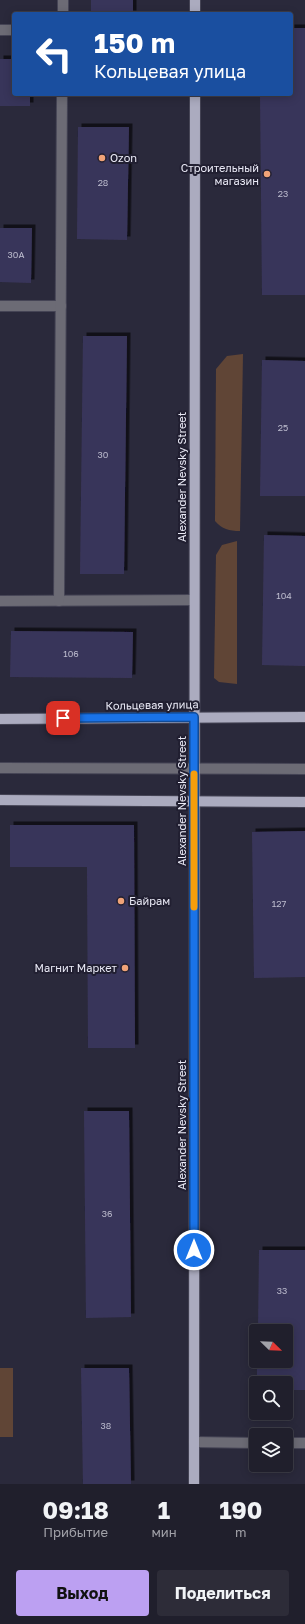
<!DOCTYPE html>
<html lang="ru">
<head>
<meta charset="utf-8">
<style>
  body { margin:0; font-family:"Golos Text",sans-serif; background:#2d2c38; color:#f1f3f6; height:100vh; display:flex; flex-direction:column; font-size:15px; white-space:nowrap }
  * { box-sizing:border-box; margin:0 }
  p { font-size:13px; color:#a2a2a9 }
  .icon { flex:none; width:22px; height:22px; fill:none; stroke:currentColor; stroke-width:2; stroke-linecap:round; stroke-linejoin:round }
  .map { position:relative; height:1484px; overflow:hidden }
  .drawer { display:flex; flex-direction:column; background:#201f2c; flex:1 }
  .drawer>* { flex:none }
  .banner { position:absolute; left:12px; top:12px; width:281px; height:84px; border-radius:4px; box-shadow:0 2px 10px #0003,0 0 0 1px #3d3d48; background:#1a4fa0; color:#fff; overflow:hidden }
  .needle { width:26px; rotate:113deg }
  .fabs { position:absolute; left:249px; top:1324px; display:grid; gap:8px }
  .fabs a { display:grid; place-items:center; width:44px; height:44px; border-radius:4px; background:#201f2c; box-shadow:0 2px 10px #0003,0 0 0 1px #3d3d48; font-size:20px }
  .pin { position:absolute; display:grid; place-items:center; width:34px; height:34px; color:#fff; margin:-17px; border-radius:8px; box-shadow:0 2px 6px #0006 }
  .me { position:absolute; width:44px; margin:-22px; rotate:0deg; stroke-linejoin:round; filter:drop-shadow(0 0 3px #0008) }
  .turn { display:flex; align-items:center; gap:14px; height:84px; padding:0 16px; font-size:18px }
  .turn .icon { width:52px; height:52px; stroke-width:2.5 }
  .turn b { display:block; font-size:28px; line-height:34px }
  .eta { display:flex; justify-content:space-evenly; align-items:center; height:68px; text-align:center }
  .eta b { font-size:24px; font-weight:700; line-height:28px }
  .button { display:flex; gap:8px; margin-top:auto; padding:8px 16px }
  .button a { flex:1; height:46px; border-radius:4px; background:#bca0f2; color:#111; font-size:16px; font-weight:700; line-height:46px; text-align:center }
  .button a+a { background:#2d2c38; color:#f1f3f6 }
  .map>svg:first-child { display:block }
</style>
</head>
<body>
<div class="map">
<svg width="305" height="1484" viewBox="0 0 305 1484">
  <defs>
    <filter id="shadow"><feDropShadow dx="3.5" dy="-3.5" stdDeviation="0" flood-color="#0009"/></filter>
  </defs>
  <rect width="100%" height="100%" fill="#2a293b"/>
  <g fill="#604536">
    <path d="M243 354 240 531C229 531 222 529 215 521L216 369 227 356Z"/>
    <polygon points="237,541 237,684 219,682 214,678 216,555 222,545"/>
    <rect x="0" y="1368" width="13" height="69"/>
  </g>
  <g fill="#39355a" filter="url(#shadow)">
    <rect x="91" y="0" width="42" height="14"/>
    <polygon points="291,28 305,28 305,295 262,295 260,94 291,94"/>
    <polygon points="0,59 14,59 14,94 30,94 30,106 0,106"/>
    <polygon points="78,127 129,127 127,240 77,239"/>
    <polygon points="0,228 32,228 31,283 0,282"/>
    <polygon points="83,336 127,336 124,574 80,574"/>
    <polygon points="262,360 305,361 305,496 260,496"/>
    <polygon points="264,535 305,536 305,666 262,665"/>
    <polygon points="11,631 133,632 132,678 10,677"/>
    <polygon points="10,825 134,825 135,1048 88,1048 87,867 10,867"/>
    <polygon points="305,831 305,977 254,978 252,832"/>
    <polygon points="84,1111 129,1111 131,1317 86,1318"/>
    <polygon points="259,1250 305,1250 305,1390 286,1390 286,1383 257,1383 257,1361 286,1361 286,1331 258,1331"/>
    <polygon points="81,1368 129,1368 131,1484 83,1484"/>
  </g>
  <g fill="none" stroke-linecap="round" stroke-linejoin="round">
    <g stroke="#454455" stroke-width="12">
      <g id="minor">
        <polyline points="63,14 63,0"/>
        <polyline points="0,30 14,30"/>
        <polyline points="0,306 61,306"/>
        <polyline points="0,601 193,600"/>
        <polyline points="59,601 62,94"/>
        <polyline points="0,768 305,769"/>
        <polyline points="194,1442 256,1443"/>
        <polyline points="286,1443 305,1443"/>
      </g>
    </g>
    <g stroke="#454455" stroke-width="12">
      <g id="major">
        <polyline points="195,14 195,0"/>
        <polyline points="0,719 305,717"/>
        <polyline points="0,800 305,802"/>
        <polyline points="194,1484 195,94"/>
      </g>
    </g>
    <use href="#minor" stroke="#6c6b75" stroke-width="10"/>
    <use href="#major" stroke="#ababbf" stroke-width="10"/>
  </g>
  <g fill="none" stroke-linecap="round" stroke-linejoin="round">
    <g stroke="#114b97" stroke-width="10">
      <polyline id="route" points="63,718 194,717 194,1250"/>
    </g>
    <use href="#route" stroke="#1a73e8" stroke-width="7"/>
    <polyline stroke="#f59e0b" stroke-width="7" points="194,907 194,774"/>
  </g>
  <g fill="#f0a378" stroke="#211f31" stroke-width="1.5">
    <circle cx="102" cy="158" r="4"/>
    <circle cx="267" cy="174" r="4"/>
    <circle cx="121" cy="901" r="4"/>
    <circle cx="125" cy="968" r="4"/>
  </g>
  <g text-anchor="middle" stroke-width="4" stroke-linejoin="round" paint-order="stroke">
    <g font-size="9" fill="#bdbcce">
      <text x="103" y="186">28</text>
      <text x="283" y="197">23</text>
      <text x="16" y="258">30А</text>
      <text x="283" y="431">25</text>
      <text x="103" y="458">30</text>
      <text x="284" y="599">104</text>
      <text x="71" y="657">106</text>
      <text x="279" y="907">127</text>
      <text x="107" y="1217">36</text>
      <text x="282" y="1294">33</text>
      <text x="106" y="1429">38</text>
    </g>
    <g font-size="11" fill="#e9e9f5" stroke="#211f31" text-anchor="start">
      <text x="110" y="162">Ozon</text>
      <text x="259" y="172" text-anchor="end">Строительный<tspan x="259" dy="13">магазин</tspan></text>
      <text x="129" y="905">Байрам</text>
      <text x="117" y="972" text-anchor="end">Магнит Маркет</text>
    </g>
    <g font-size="11" fill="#e9e9f5" stroke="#211f31">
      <text transform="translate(182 477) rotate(-90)" y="4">Alexander Nevsky Street</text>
      <text transform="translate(152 705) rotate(-1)" y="4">Кольцевая улица</text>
      <text transform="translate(182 801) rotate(-90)" y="4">Alexander Nevsky Street</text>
      <text transform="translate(182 1125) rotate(-90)" y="4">Alexander Nevsky Street</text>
    </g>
  </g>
</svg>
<div class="fabs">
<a><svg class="needle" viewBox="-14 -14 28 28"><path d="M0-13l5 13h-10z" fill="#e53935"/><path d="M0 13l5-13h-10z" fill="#a2a2a9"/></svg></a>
<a><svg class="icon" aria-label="search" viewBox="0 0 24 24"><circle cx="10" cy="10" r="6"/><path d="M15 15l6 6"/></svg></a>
<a><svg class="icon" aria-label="layers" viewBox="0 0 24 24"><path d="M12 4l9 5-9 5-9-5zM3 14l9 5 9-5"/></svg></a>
</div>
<div class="pin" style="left:63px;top:718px;background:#d93025"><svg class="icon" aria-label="arrive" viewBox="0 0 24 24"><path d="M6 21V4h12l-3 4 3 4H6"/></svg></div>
<svg class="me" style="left:194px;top:1250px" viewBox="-20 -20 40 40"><circle r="17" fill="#1a73e8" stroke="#fff" stroke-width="3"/><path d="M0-11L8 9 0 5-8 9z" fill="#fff"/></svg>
<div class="banner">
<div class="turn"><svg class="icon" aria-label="left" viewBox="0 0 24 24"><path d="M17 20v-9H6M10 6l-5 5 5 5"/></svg><div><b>150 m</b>Кольцевая улица</div></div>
</div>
</div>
<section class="drawer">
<div class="eta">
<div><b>09:18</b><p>Прибытие</p></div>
<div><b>1</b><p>мин</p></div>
<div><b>190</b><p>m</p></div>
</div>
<div class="button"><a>Выход</a><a>Поделиться</a></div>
</section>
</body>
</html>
